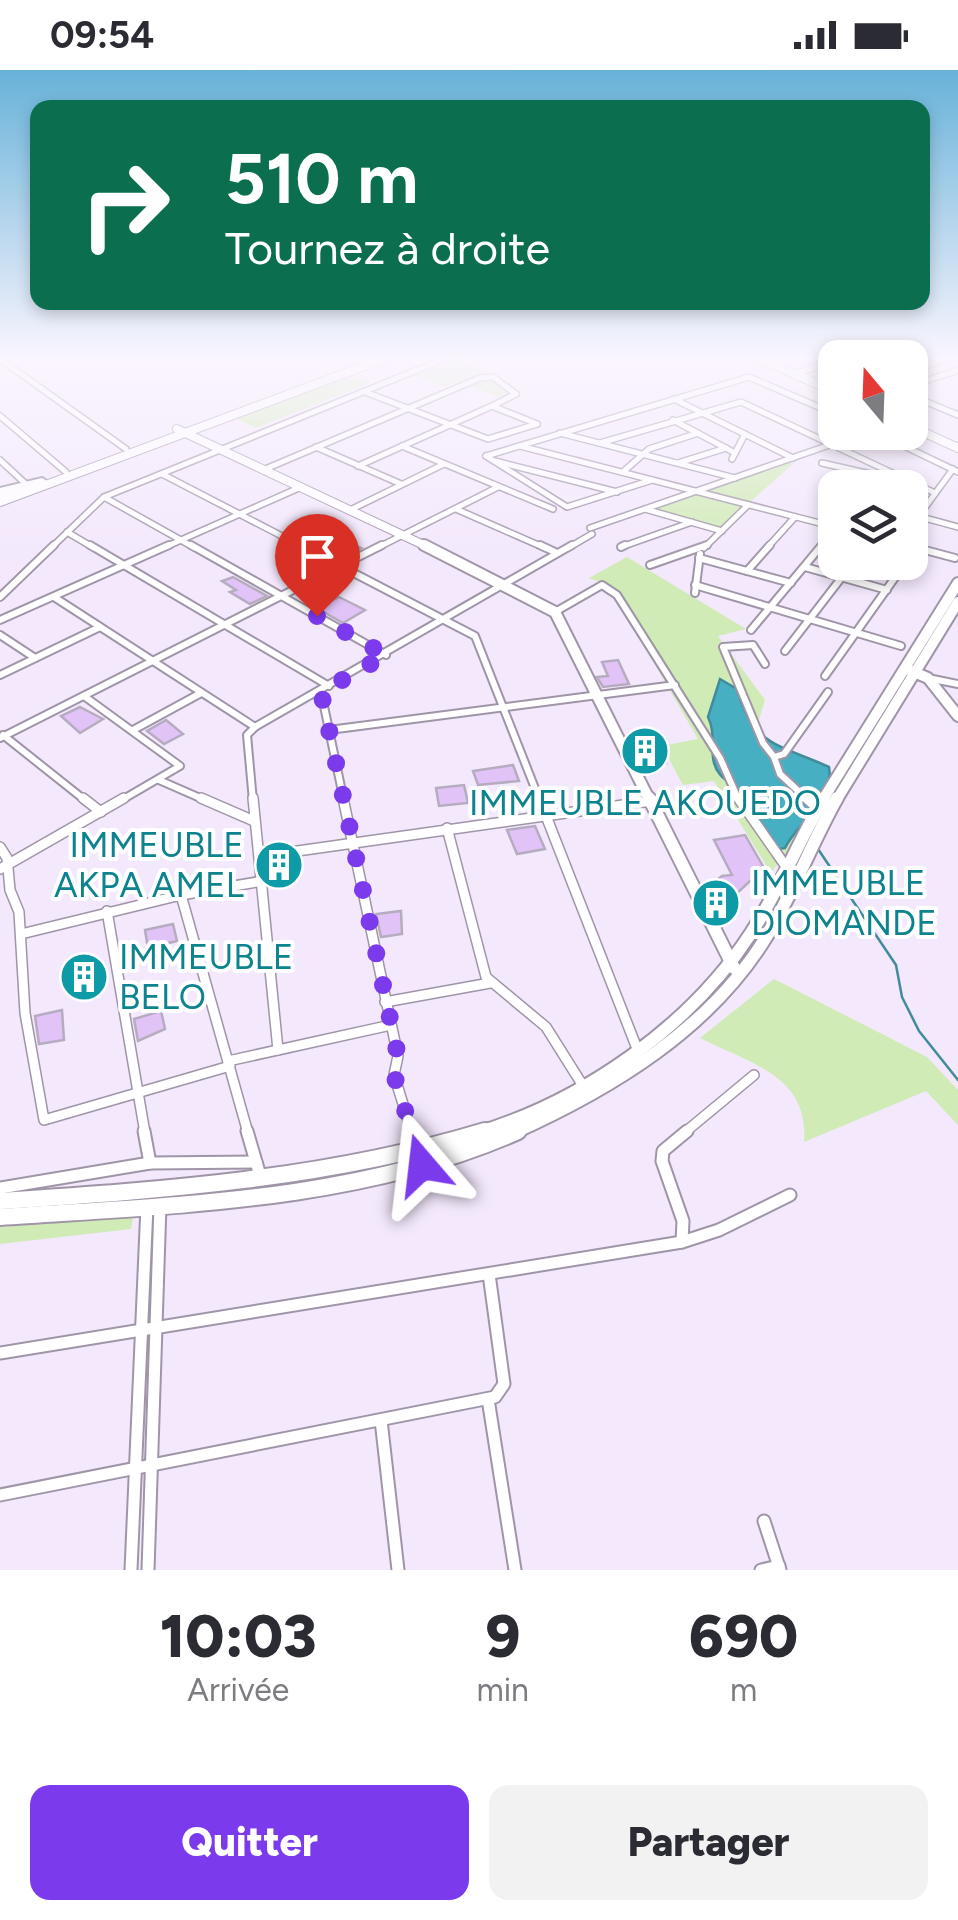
<!DOCTYPE html>
<html lang="fr">
<head>
<meta charset="utf-8">
<style>
  body { margin:0; font-family:Figtree,sans-serif; background:#f2f2f3; color:#2b2b33; height:100vh; display:flex; flex-direction:column; font-size:38px; white-space:nowrap }
  * { box-sizing:border-box; margin:0 }
  p { font-size:32px; color:#7c7c81 }
  .icon { flex:none; width:55px; height:55px; fill:none; stroke:currentColor; stroke-width:2; stroke-linecap:round; stroke-linejoin:round }
  .map { position:relative; height:1500px; overflow:hidden }
  .drawer { display:flex; flex-direction:column; background:#fff; flex:1 }
  .drawer>* { flex:none }
  .hud { position:absolute; left:30px; top:30px; width:900px; height:210px; border-radius:20px; box-shadow:0 5px 15px #0003; background:#0b6e4f; color:#fff; overflow:hidden }
  .needle { width:65px; rotate:341deg }
  .fabs { position:absolute; left:818px; top:270px; display:grid; gap:20px }
  .fabs a { display:grid; place-items:center; width:110px; height:110px; border-radius:20px; background:#fff; box-shadow:0 5px 15px #0003; font-size:50px }
  .pin { position:absolute; display:grid; place-items:center; width:85px; height:85px; color:#fff; margin:-102px -42px; border-radius:50% 50% 50% 0; rotate:-45deg; box-shadow:0 0 10px #0007 }
  .pin .icon { rotate:45deg }
  .me { position:absolute; width:110px; margin:-55px; rotate:343deg; stroke-linejoin:round; filter:drop-shadow(0 0 8px #0008) }
  .turn { display:flex; align-items:center; gap:35px; height:210px; padding:0 30px; font-size:45px }
  .turn .icon { width:130px; height:130px; stroke-width:2.5 }
  .turn b { display:block; font-size:70px; line-height:85px }
  .eta { display:flex; justify-content:space-evenly; align-items:center; height:170px; text-align:center }
  .eta b { font-size:60px; font-weight:800; line-height:70px }
  .primary-button { display:flex; gap:20px; margin-top:auto; padding:20px 30px }
  .primary-button a { flex:1; height:115px; border-radius:20px; background:#7c3aed; color:#fff; font-size:40px; font-weight:800; line-height:115px; text-align:center }
  .primary-button a+a { background:#f2f2f3; color:#2b2b33 }
  .status { display:flex; justify-content:space-between; align-items:center; height:70px; padding:0 50px; background:#fff; direction:ltr }
  .status svg { height:28px; fill:currentColor }
  .map>svg:first-child { display:block }
</style>
</head>
<body>
<div class="status"><b>09:54</b><svg viewBox="0 0 49 12"><path d="M0 12V9h3v3zM5 12V6h3v6zM10 12V3h3v9zM15 12V0h3v12zM26 1h20v11H26zM47 4h2v5h-2z"/></svg></div>
<div class="map">
<svg width="958" height="1500" viewBox="0 0 958 1500">
  <rect width="100%" height="100%" fill="#f3e8fc"/>
  <g fill="#d0ebb5">
    <polygon points="456,285 521,323 502,328 458,311 445,317 410,304"/>
    <polygon points="348,303 371,312 256,358 231,346"/>
    <polygon points="788,393 794,393 721,458 652,439"/>
    <path d="M627 487 746 559 718 566 765 630 756 659 737 619 720 610 708 647C717 665 707 684 717 701 725 717 741 718 745 737L795 756 810 750 771 803 714 711 683 715 662 676 698 669 609 515 589 508Z"/>
    <path d="M774 909 927 987 958 1020V1055L926 1021 804 1072C809 1005 751 994 700 968Z"/>
    <polygon points="133,1147 131,1159 0,1174 0,1157"/>
  </g>
  <path fill="#46b0c2" stroke="#428b9a" stroke-width="2.5" d="M720 609 737 619C753 677 781 675 829 697 835 732 798 751 785 778L778 779C742 755 757 742 740 722 730 711 718 708 714 693 710 677 716 663 708 647Z"/>
  <g fill="none" stroke-linecap="round" stroke-linejoin="round">
    <polyline stroke="#428b9a" stroke-width="2.5" points="818,779 896,895 902,927 919,961 958,1010"/>
  </g>
  <g fill="#e1c3f8" stroke="#b6acbf" stroke-width="2.5">
    <polygon points="328,462 344,471 361,478 340,488 324,480 334,475 318,467"/>
    <polygon points="233,507 267,526 250,534 230,522 236,520 222,511"/>
    <polygon points="339,527 365,540 343,553 317,538"/>
    <polygon points="618,590 629,614 603,617 597,607 608,606 602,592"/>
    <polygon points="80,637 103,649 80,663 61,646"/>
    <polygon points="166,650 183,664 164,674 147,661"/>
    <polygon points="653,666 666,693 643,697 629,670"/>
    <polygon points="513,695 519,711 478,715 473,701"/>
    <polygon points="464,715 468,733 439,736 436,718"/>
    <polygon points="535,756 545,779 517,784 507,760"/>
    <polygon points="745,765 764,798 717,842 706,819 722,806 732,805 714,770"/>
    <polygon points="401,841 402,864 381,867 376,844"/>
    <polygon points="173,854 177,871 148,878 145,860"/>
    <polygon points="101,892 105,913 67,922 64,902"/>
    <polygon points="62,940 64,970 39,974 35,946"/>
    <polygon points="161,941 165,959 138,971 134,949"/>
  </g>
  <g fill="none" stroke-linecap="round" stroke-linejoin="round">
    <g stroke="#9f95a7" stroke-width="8">
      <g id="street-far3">
        <polyline points="816,285 831,291"/>
        <polyline points="881,285 887,288"/>
        <polyline points="847,288 855,285"/>
        <polyline points="901,288 909,285"/>
        <polyline points="0,289 126,379"/>
        <polyline points="916,299 958,285"/>
        <polyline points="794,304 835,291"/>
        <polyline points="910,316 958,300"/>
        <polyline points="365,322 488,369 537,354"/>
        <polyline points="910,325 958,345"/>
        <polyline points="674,329 793,388"/>
        <polyline points="0,346 66,402"/>
        <polyline points="673,350 735,383"/>
        <polyline points="875,362 958,402"/>
        <polyline points="560,363 735,408"/>
        <polyline points="600,373 741,332 935,423"/>
        <polyline points="402,376 553,439"/>
        <polyline points="520,376 835,457"/>
        <polyline points="316,377 401,414"/>
        <polyline points="486,386 749,307 835,344"/>
        <polyline points="486,386 567,437 652,410"/>
        <polyline points="732,389 745,364"/>
        <polyline points="0,390 28,416"/>
        <polyline points="495,391 617,422"/>
        <polyline points="678,393 726,378"/>
        <polyline points="822,393 879,406"/>
        <polyline points="358,396 492,336 537,354"/>
        <polyline points="263,400 480,308 493,307 516,324 492,336"/>
        <polyline points="624,401 649,379 698,363"/>
        <polyline points="162,404 305,478"/>
        <polyline points="104,427 195,478"/>
        <polyline points="456,439 545,478"/>
        <polyline points="645,439 722,461"/>
        <polyline points="350,440 444,394"/>
        <polyline points="910,444 958,457"/>
        <polyline points="918,447 953,399"/>
        <polyline points="590,458 867,362"/>
        <polyline points="67,462 94,478"/>
        <polyline points="910,476 917,478"/>
        <polyline points="621,477 692,452"/>
        <polyline points="51,478 104,427 454,285"/>
        <polyline points="163,478 301,417"/>
        <polyline points="377,478 498,417"/>
        <polyline points="568,478 592,464"/>
        <polyline points="704,478 748,435"/>
        <polyline points="767,478 795,447"/>
        <polyline points="820,478 835,460"/>
      </g>
    </g>
    <g stroke="#9f95a7" stroke-width="10">
      <g id="street-far2">
        <polyline points="90,475 329,616"/>
        <polyline points="191,475 386,585"/>
        <polyline points="300,475 475,566 540,731"/>
        <polyline points="540,475 557,483"/>
        <polyline points="910,476 955,488"/>
        <polyline points="621,477 625,475"/>
        <polyline points="699,488 791,513"/>
        <polyline points="880,492 902,498"/>
        <polyline points="650,495 707,475"/>
        <polyline points="805,497 887,520"/>
        <polyline points="747,501 770,475"/>
        <polyline points="695,515 901,576"/>
        <polyline points="695,523 700,484"/>
        <polyline points="0,527 54,475"/>
        <polyline points="54,527 255,657 247,665 253,731"/>
        <polyline points="555,542 602,515 617,525 720,688 739,731"/>
        <polyline points="0,550 169,475"/>
        <polyline points="751,560 822,475"/>
        <polyline points="0,565 35,588"/>
        <polyline points="785,581 842,507"/>
        <polyline points="765,594 753,575 723,577 763,673 774,687 784,684 828,622"/>
        <polyline points="0,605 100,557"/>
        <polyline points="825,606 906,492"/>
        <polyline points="928,608 958,614"/>
        <polyline points="321,622 344,731"/>
        <polyline points="84,626 180,696 120,731"/>
        <polyline points="255,657 572,475"/>
        <polyline points="135,659 201,623"/>
        <polyline points="329,660 675,615"/>
        <polyline points="3,665 86,731"/>
        <polyline points="0,668 382,475"/>
        <polyline points="774,687 780,704 809,731"/>
        <polyline points="159,710 207,731"/>
      </g>
    </g>
    <g stroke="#9f95a7" stroke-width="12">
      <g id="street-far1">
        <polyline points="83,728 101,742"/>
        <polyline points="201,728 254,751"/>
        <polyline points="253,728 278,980"/>
        <polyline points="343,728 398,986 394,1005 412,1063"/>
        <polyline points="539,728 638,981"/>
        <polyline points="738,728 787,798"/>
        <polyline points="806,728 818,739"/>
        <polyline points="447,758 486,907 546,957 585,1019"/>
        <polyline points="0,777 7,788 10,820 19,842 25,943 44,1050 230,996"/>
        <polyline points="262,786 651,731"/>
        <polyline points="0,799 124,728"/>
        <polyline points="181,825 248,1063"/>
        <polyline points="107,841 145,1063"/>
        <polyline points="21,864 181,825 263,811"/>
        <polyline points="385,932 490,913"/>
        <polyline points="228,991 391,955"/>
        <polyline points="684,1063 754,1005"/>
      </g>
    </g>
    <g stroke="#9f95a7" stroke-width="15">
      <g id="street">
        <polyline points="144,1061 150,1093"/>
        <polyline points="247,1061 261,1109"/>
        <polyline points="412,1061 418,1081"/>
        <polyline points="0,1118 150,1093 256,1092"/>
        <polyline points="682,1172 683,1151 662,1091 663,1081 687,1061"/>
        <polyline points="0,1283 682,1172 719,1160 790,1125"/>
        <polyline points="488,1329 515,1500"/>
        <polyline points="381,1350 398,1500"/>
        <polyline points="0,1425 495,1327 504,1314 489,1204"/>
        <polyline points="764,1451 780,1500"/>
        <polyline points="131,1500 147,1136"/>
        <polyline points="148,1500 160,1135"/>
        <polyline points="761,1500 779,1496"/>
      </g>
    </g>
    <g stroke="#9f95a7" stroke-width="10">
      <g id="secondary-far3">
        <polyline points="752,285 835,322"/>
        <polyline points="910,356 958,378"/>
        <polyline points="177,359 430,478"/>
        <polyline points="0,432 394,285"/>
      </g>
    </g>
    <g stroke="#9f95a7" stroke-width="14">
      <g id="secondary-far2">
        <polyline points="424,475 555,542 650,731"/>
        <polyline points="909,600 928,608 958,646"/>
        <polyline points="822,731 958,513"/>
        <polyline points="836,731 958,532"/>
      </g>
    </g>
    <g stroke="#9f95a7" stroke-width="16">
      <g id="secondary-far1">
        <polyline points="649,728 734,898"/>
        <path d="M477 1063C583 1031 690 957 751 863 779 821 798 772 824 728"/>
        <path d="M513 1063C611 1019 711 959 768 864 794 821 812 772 837 728"/>
      </g>
    </g>
    <g stroke="#9f95a7" stroke-width="20">
      <g id="secondary">
        <path d="M0 1131C165 1120 326 1109 485 1061"/>
        <path d="M0 1147C171 1135 359 1132 518 1061"/>
      </g>
    </g>
    <g stroke="#9f95a7" stroke-width="4">
      <polygon id="primary" points="35,411 38,412 38,416 0,429 0,423"/>
    </g>
    <g stroke="#9f95a7" stroke-width="4">
      <polygon id="highway" points="42,408 47,411 45,413 0,424 0,418"/>
    </g>
    <use href="#street-far3" stroke="#fff" stroke-width="5"/>
    <use href="#street-far2" stroke="#fff" stroke-width="6"/>
    <use href="#street-far1" stroke="#fff" stroke-width="9"/>
    <use href="#street" stroke="#fff" stroke-width="11"/>
    <use href="#secondary-far3" stroke="#fff" stroke-width="8"/>
    <use href="#secondary-far2" stroke="#fff" stroke-width="10"/>
    <use href="#secondary-far1" stroke="#fff" stroke-width="12"/>
    <use href="#secondary" stroke="#fff" stroke-width="16"/>
    <use href="#primary" fill="#fff" fill-rule="evenodd"/>
    <use href="#highway" fill="#fff" fill-rule="evenodd"/>
  </g>
  <linearGradient id="sky" x2="0" y2="1"><stop stop-color="#67b2d9"/><stop offset="0.58" stop-color="#faf5fe"/><stop offset="1" stop-color="#faf5fe" stop-opacity="0"/></linearGradient>
  <rect width="958" height="495" fill="url(#sky)"/>
  <g fill="none" stroke-linecap="round" stroke-linejoin="round">
    <polyline stroke="#7c3aed" stroke-width="18" stroke-dasharray="0 32.4" points="317,546 386,585 321,622 398,986 394,1005 422,1095"/>
  </g>
  <defs>
    <g id="building-disc" transform="scale(2.5)"><circle r="9.5" fill="#0f9aa8" stroke="#fff"/><path d="M-4-6H4V6H1V3H-1V6H-4ZM-2.5-4.3h1.7v1.8h-1.7ZM.8-4.3h1.7v1.8H.8ZM-2.5-1h1.7V.8h-1.7ZM.8-1h1.7V.8H.8Z" fill="#fff"/></g>
  </defs>
  <g fill-rule="evenodd">
    <use href="#building-disc" x="645" y="681"/>
    <use href="#building-disc" x="279" y="795"/>
    <use href="#building-disc" x="716" y="833"/>
    <use href="#building-disc" x="84" y="907"/>
  </g>
  <g text-anchor="middle" stroke-width="8" stroke-linejoin="round" paint-order="stroke">
    <g font-size="35" fill="#0d838f" stroke="#fff" text-anchor="start">
      <text x="645" y="745" text-anchor="middle">IMMEUBLE AKOUEDO</text>
      <text x="244" y="787" text-anchor="end">IMMEUBLE<tspan x="244" dy="40">AKPA AMEL</tspan></text>
      <text x="751" y="825">IMMEUBLE<tspan x="751" dy="40">DIOMANDE</tspan></text>
      <text x="119" y="899">IMMEUBLE<tspan x="119" dy="40">BELO</tspan></text>
    </g>
  </g>
</svg>
<div class="fabs">
<a><svg class="needle" viewBox="-14 -14 28 28"><path d="M0-13l5 13h-10z" fill="#e53935"/><path d="M0 13l5-13h-10z" fill="#7c7c81"/></svg></a>
<a><svg class="icon" aria-label="layers" viewBox="0 0 24 24"><path d="M12 4l9 5-9 5-9-5zM3 14l9 5 9-5"/></svg></a>
</div>
<div class="pin" style="left:317px;top:546px;background:#d93025"><svg class="icon" aria-label="arrive" viewBox="0 0 24 24"><path d="M6 21V4h12l-3 4 3 4H6"/></svg></div>
<svg class="me" style="left:422px;top:1095px" viewBox="-20 -20 40 40"><path d="M0-17L14 15 0 8-14 15z" fill="#7c3aed" stroke="#fff" stroke-width="4"/></svg>
<div class="hud">
<div class="turn"><svg class="icon" aria-label="right" viewBox="0 0 24 24"><path d="M7 20v-9h11M14 6l5 5-5 5"/></svg><div><b>510 m</b>Tournez à droite</div></div>
</div>
</div>
<section class="drawer">
<div class="eta">
<div><b>10:03</b><p>Arrivée</p></div>
<div><b>9</b><p>min</p></div>
<div><b>690</b><p>m</p></div>
</div>
<div class="primary-button"><a>Quitter</a><a>Partager</a></div>
</section>
</body>
</html>
